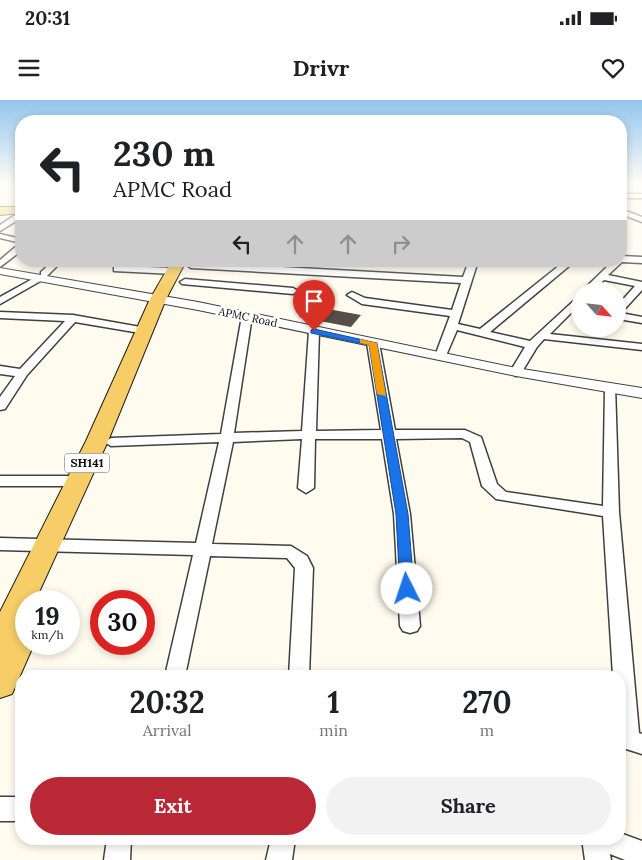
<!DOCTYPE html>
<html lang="en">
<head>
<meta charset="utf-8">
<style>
  body { margin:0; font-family:Lora,serif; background:#f2f2f2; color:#202124; height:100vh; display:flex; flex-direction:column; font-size:19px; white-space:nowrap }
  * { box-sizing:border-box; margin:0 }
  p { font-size:16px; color:#757577 }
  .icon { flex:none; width:28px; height:28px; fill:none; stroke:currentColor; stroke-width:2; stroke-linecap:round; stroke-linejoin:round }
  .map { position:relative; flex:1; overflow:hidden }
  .side { position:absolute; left:15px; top:570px; width:611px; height:175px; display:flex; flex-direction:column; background:#fff; border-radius:20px; box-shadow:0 2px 8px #0003 }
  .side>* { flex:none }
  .guide { position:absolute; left:15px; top:15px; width:612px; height:152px; border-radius:20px; box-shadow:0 2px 8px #0003; background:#fff; color:#202124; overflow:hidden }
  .needle { width:32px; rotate:117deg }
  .fabs { position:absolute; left:571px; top:182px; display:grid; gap:10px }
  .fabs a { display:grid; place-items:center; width:55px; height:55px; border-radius:50%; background:#fff; box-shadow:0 2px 8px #0003; font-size:25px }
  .speed { position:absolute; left:15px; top:490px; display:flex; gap:10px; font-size:25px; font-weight:700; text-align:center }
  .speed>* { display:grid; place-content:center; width:65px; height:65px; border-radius:50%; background:#fff; box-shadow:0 2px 8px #0003; line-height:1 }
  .speed small { font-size:12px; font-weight:400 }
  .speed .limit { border:8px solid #d22; background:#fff; color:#111 }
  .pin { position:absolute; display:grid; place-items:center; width:42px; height:42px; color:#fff; margin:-51px -21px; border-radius:50% 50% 50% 0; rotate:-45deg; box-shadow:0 0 5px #0007 }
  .pin .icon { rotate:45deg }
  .me { position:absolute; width:55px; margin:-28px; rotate:356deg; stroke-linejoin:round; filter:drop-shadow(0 0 4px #0008) }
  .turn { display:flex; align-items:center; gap:18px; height:105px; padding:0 15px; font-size:22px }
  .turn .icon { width:65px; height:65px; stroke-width:2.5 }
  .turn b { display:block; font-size:35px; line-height:42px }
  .lanes { display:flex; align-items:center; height:48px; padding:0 15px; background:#0003; justify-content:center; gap:25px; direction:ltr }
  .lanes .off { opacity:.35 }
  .eta { display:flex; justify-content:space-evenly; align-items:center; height:85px; text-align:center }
  .eta b { font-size:30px; font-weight:700; line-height:35px }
  .primary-button { display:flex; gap:10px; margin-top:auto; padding:10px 15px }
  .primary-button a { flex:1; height:58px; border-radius:30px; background:#bb2835; color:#fff; font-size:20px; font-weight:700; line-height:58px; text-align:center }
  .primary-button a+a { background:#f2f2f2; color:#202124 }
  .status { display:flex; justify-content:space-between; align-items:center; height:35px; padding:0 25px; background:#fff; direction:ltr }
  .status svg { height:14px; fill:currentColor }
  header { display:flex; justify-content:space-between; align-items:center; height:65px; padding:0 15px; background:#fff; font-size:22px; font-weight:700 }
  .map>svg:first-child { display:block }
</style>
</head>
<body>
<div class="status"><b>20:31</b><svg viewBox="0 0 49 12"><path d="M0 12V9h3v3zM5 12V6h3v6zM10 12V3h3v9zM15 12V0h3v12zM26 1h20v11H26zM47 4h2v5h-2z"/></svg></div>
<header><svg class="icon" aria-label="menu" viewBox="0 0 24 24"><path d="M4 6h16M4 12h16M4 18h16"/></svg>Drivr<svg class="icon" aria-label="heart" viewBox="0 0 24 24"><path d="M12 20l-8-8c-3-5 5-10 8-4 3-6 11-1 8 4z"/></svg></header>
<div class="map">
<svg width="642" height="760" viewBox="0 0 642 760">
  <rect width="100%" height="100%" fill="#fffbee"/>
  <polygon fill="#564e4a" points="311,206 361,215 351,227 299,217"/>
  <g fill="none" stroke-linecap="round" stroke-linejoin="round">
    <g stroke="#404040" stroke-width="3">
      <g id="minor">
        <rect x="621" y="94" width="21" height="4"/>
        <polygon points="621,109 642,117 642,122 621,114"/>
        <polygon points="18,113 21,113 21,118 0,131 0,125"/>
        <polygon points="0,134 21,139 21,143 0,138"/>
        <polygon points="18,145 21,145 21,151 0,167 0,160"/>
        <polygon points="621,156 642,157 642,163 622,162 608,175 642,182 642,190 621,213 642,217 642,223 618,219 618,205 635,186 604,180 592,191 582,191 613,161 621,161"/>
        <polygon points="53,161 62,161 47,176 41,176 41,172"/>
        <polygon points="469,161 478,161 458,224 480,229 565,161 575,161 490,232 530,241 580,195 580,204 550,234 642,244 642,250 544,239 537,247 520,275 516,276 510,272 525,247 457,230 445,258 437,258 435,256 450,216 362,204 347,195 352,192 365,198 452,210 461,183 191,168 187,165 191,162 463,177"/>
        <polygon points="117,166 174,168 179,171 174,174 114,171 114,167"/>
        <polygon points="36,177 44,179 0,204 0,197"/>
        <polygon points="185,179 293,188 298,191 293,194 182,184 180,182"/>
        <polygon points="0,212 73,215 146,228 151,231 146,234 75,222 27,275 5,309 0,310 0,297 15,276 0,274 0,266 20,269 65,221 0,218"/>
        <polygon points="247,213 252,216 234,333 302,331 309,231 314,228 319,231 316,331 381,330 367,243 373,240 379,243 395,330 465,330 481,337 497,384 506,392 603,406 605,288 607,285 615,285 619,412 639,633 642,634 642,654 620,647 620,576 613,576 603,416 496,399 482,386 470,342 462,338 396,339 410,414 420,526 417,531 410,533 403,531 400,526 394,414 382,339 315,339 314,388 306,393 298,388 302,339 233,342 212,444 291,446 307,456 313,468 309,576 289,576 295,468 287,458 210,456 185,576 165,576 193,455 0,450 0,438 196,443 219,342 111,346 104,342 111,338 221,334 242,216"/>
        <polygon points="0,376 78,376 86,381 78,386 0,386"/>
        <rect x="0" y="697" width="21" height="24"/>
        <polygon points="620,733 642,741 642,760 625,760 610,754 611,760 585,760 582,739 620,739"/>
        <polygon points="107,739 131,739 130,760 104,760"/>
        <polygon points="271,739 295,739 292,760 266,760"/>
      </g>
    </g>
    <g stroke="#404040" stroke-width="2">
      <polygon id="tertiary" points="0,168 198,202 516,268 642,288 642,298 516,276 198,210 0,174"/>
    </g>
    <g stroke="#1e1e1e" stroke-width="2">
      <g id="primary">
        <polygon points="0,107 21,107 21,113 0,115"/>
        <polygon points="172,161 186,161 166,199 108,341 35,501 26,501 26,544 34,544 12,594 0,598 0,512 86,341 150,199"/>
      </g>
    </g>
    <use href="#minor" fill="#fff" fill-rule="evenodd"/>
    <use href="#tertiary" fill="#fff" fill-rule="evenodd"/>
    <use href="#primary" fill="#f6cd67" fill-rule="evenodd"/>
  </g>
  <linearGradient id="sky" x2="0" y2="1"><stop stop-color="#93c5ed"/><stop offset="0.44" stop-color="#fffdf7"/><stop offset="1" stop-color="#fffdf7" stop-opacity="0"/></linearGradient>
  <rect width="642" height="190" fill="url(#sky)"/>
  <polygon fill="#1a73e8" stroke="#114b97" points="314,229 377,243 408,414 414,489 412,492 402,492 400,489 396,414 369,245 311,233 311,230"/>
  <polygon fill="#f59e0b" points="360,239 377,243 386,296 377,294 369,245 360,243"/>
  <g text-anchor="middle" stroke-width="5" stroke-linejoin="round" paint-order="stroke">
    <g font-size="11" fill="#0d0d0d" stroke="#fff">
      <text transform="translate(248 217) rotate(12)" y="4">APMC Road</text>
    </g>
    <rect fill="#fff" stroke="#565656" stroke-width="1" x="64.5" y="353.5" width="45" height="19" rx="4"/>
    <g font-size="12" font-weight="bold" fill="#0d0d0d">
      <text x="87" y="367">SH141</text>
    </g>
  </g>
</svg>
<div class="fabs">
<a><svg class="needle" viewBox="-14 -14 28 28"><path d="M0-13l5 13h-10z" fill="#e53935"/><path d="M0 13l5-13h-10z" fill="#757577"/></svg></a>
</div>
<div class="speed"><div>19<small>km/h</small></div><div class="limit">30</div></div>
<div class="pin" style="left:314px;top:231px;background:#d93025"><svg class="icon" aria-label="arrive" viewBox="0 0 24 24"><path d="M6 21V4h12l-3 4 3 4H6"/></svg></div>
<svg class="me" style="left:407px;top:489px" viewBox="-20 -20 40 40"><circle r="19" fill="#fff"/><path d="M0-13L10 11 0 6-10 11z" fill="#1a73e8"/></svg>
<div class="guide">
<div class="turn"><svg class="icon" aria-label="left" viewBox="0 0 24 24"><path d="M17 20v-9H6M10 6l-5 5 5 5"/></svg><div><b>230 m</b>APMC Road</div></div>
<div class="lanes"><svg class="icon" aria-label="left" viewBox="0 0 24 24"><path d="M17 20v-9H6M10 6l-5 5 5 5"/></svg><svg class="icon off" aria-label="ahead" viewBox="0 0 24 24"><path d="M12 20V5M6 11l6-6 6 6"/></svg><svg class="icon off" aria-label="ahead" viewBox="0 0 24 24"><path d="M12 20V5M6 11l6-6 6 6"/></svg><svg class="icon off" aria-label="right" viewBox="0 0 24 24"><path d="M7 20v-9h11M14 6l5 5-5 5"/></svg></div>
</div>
<section class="side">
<div class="eta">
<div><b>20:32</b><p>Arrival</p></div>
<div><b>1</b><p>min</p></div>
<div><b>270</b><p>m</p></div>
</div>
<div class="primary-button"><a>Exit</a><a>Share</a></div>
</section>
</div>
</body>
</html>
